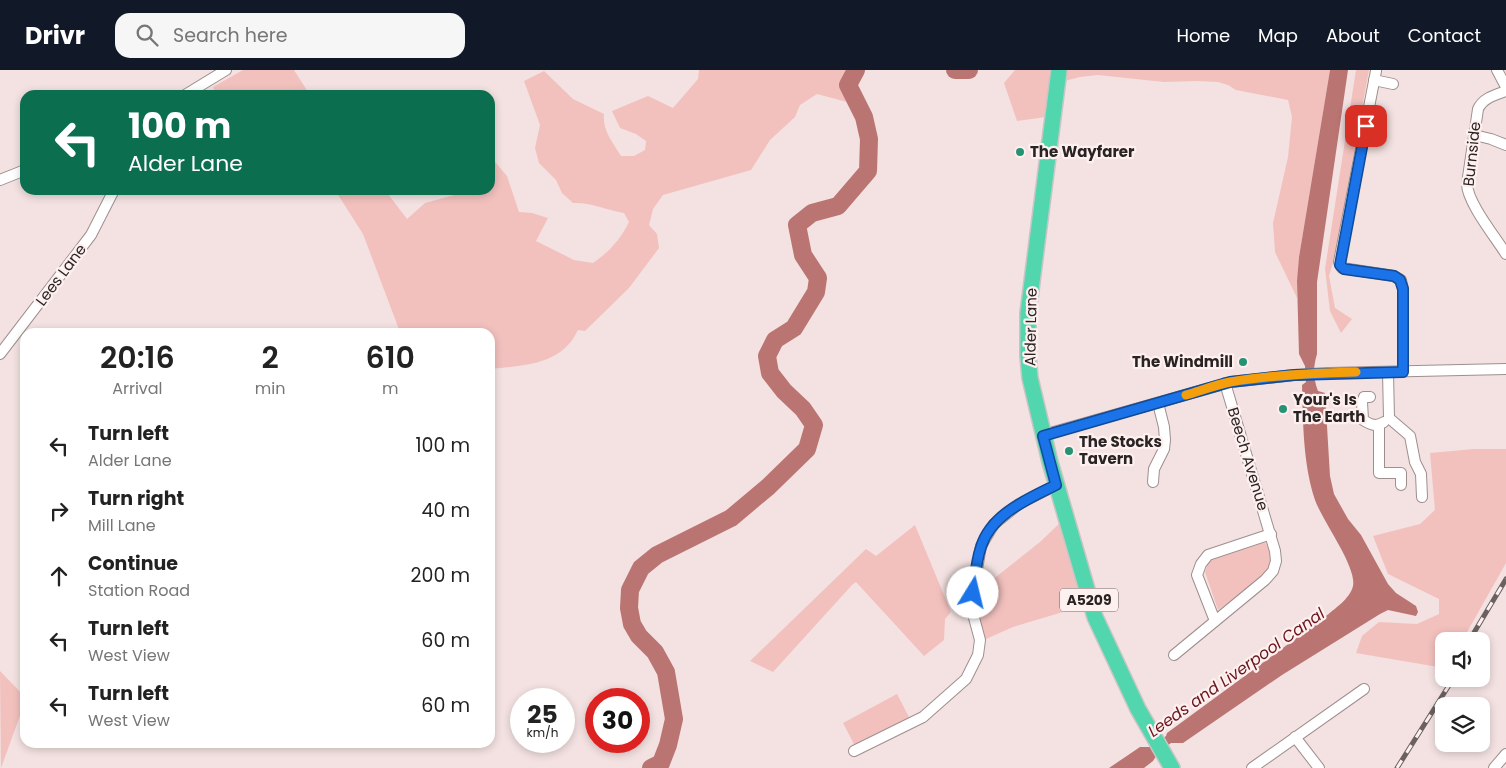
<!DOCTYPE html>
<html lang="en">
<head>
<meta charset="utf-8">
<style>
  body { margin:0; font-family:Poppins,sans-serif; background:#f6f6f6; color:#222; height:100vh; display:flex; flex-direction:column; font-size:19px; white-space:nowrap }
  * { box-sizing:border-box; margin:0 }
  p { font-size:16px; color:#767676 }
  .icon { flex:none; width:28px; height:28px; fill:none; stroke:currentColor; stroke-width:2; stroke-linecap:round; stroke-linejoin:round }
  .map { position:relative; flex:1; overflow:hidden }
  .side { position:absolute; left:20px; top:258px; width:475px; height:420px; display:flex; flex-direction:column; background:#fff; border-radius:15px; box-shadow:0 2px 8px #0003 }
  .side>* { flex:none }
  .top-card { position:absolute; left:20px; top:20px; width:475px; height:105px; border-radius:15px; box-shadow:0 2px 8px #0003; background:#0b6e4f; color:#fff; overflow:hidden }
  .fabs { position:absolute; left:1435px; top:562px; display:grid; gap:10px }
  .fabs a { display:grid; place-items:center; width:55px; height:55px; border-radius:10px; background:#fff; box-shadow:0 2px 8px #0003; font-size:25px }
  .speed { position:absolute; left:510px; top:618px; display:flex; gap:10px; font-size:25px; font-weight:700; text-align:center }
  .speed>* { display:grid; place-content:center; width:65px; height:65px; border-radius:50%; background:#fff; box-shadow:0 2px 8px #0003; line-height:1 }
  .speed small { font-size:12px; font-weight:400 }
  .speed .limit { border:8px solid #d22; background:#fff; color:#111 }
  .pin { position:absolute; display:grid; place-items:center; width:42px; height:42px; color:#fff; margin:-21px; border-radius:10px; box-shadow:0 2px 8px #0006 }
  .me { position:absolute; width:55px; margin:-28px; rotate:9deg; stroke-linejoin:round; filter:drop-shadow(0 0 4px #0008) }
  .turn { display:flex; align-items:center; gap:18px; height:105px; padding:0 25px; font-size:22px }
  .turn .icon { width:65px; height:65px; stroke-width:2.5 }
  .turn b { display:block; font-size:35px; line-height:42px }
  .eta { display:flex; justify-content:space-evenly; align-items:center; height:85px; text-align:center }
  .eta b { font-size:30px; font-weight:600; line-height:35px }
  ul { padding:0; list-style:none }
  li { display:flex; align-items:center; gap:15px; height:65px; padding:0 25px }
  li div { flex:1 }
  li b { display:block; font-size:19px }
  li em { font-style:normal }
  header { display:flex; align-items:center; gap:30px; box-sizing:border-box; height:70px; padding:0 25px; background:#111827; color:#fff }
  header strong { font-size:24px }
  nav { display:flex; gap:28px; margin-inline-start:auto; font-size:18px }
  .search { width:350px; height:45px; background:#f6f6f6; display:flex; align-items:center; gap:12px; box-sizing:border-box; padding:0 18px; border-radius:15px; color:#767676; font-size:19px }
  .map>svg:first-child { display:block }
</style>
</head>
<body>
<header>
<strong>Drivr</strong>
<div class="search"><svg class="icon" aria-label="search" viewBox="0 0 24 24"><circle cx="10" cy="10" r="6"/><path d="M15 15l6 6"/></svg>Search here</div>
<nav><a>Home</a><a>Map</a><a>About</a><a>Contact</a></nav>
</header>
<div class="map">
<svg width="1506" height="698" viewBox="0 0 1506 698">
  <rect width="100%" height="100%" fill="#f3e2e1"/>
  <g fill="#f2c1be">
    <polygon points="243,0 294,0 310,25 216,25 213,17"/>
    <path d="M699 0H853L849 5 847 32 817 24 800 35 795 47 770 70 751 100 663 125 653 139 649 155 657 164 659 178 629 218 585 261 578 260C575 265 572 272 567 276 548 296 515 296 490 299V262H400L363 164 335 120H385L407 149 425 133 469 121V120H490V86L507 106 519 142 532 143 548 148 536 171 574 190 593 193C610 181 620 170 629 152L624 143C606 140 591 132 573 133L562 123 556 110 539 93 535 78 540 55 524 11 544 1 573 29 604 44C602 60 613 73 621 86H634L645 80 646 71 636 64 620 58 612 41 648 26 673 38 698 9Z"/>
    <polygon points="1015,0 1050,0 1046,47 1017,51 1004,13"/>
    <polygon points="1059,0 1330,0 1299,187 1297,228 1275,182 1273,153 1288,87 1292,47 1288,30 1236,20 1228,15 1218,12 1198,11 1164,12 1098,5 1080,7 1057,13"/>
    <polygon points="1356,0 1369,0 1334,189 1329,206 1335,238 1352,249 1341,263 1330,241 1325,199"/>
    <polygon points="1474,379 1506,379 1506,493 1462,571 1444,571 1444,598 1356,583 1362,566 1379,552 1417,554 1439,544 1439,529 1388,504 1373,466 1420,454 1435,440 1430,383"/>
    <path d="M1061 452 1083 536 1013 557 986 569C971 559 978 514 980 499L992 510 1040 472Z"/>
    <polygon points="915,455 951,542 945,549 944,570 924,586 856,512 852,515 773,602 750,591 866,479 876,486"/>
    <path d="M1265 472C1272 483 1272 495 1264 506L1218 540 1205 502 1209 491Z"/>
    <polygon points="0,601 25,627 25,632 1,698"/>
    <polygon points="897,624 910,649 856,678 843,653"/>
  </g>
  <path fill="#ba7573" d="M1330 0H1348L1317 212V284C1313 297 1313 308 1318 321L1325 323 1330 406 1334 424 1348 449 1361 465 1388 514 1396 523 1416 536 1418 542 1416 546 1388 540 1380 544 1282 605 1183 673H1171L1158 683 1153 691 1144 698H1109L1140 677H1152L1166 666 1167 663 1325 547C1334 539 1350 529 1353 516 1357 497 1323 452 1315 430 1303 394 1303 353 1302 315L1306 312 1305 296 1299 284 1297 211 1299 187Z"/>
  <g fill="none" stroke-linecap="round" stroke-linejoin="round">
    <g stroke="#ba7573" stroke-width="18">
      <polyline points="955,0 969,0"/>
      <polyline points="651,698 661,693 668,675 674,649 666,602 655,582 639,566 632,554 629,538 630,520 641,498 657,485 731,448 768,417 807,379 814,355 803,339 784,321 770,303 767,286 775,270 794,258 816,222 818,208 803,185 797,155 812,143 838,136 868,101 869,69 864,47 848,15 856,0"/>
    </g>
    <g stroke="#9e8f8e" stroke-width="12">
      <g id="minor">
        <polyline points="1497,0 1506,17"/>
        <polyline points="1376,1 1339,192 1342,198 1394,206 1401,210 1403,219 1403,302"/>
        <polyline points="1374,10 1393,14"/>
        <path d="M1506 21C1495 25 1483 28 1478 39L1467 114C1467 132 1496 168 1506 184"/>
        <polyline points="185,25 226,0"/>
        <polyline points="1474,65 1491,69 1506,75"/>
        <polyline points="0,110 25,100"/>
        <polyline points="0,284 91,165 114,120"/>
        <polyline points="1388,302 1389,348 1410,366 1415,392 1421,404 1422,427"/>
        <path d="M1370 327H1364L1362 332 1363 350C1371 355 1376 357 1384 352"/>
        <polyline points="1379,355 1379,403 1401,403 1401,415"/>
        <polyline points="1043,365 1231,312 1294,305 1328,303 1506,299"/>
        <polyline points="1153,412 1154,399 1164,379 1165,370 1164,357 1158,333"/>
        <polyline points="1215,551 1197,505 1201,494 1208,485 1271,464"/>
        <polyline points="1174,585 1265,510 1273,501 1276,491 1275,481 1225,313"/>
        <polyline points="1295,667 1319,698"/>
        <polyline points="854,681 923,647 966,609 978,585 980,570 973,544 973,523 981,476 994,454 1019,434 1056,415"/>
        <polyline points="1252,698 1364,619"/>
        <polyline points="1494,698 1506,684"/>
      </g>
    </g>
    <g stroke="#c7c6c6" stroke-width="18">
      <polyline id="highway" points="1059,0 1028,243 1028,286 1030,308 1050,392 1095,547 1138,639 1172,698"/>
    </g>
    <use href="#minor" stroke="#fff" stroke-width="10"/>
    <use href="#highway" stroke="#52d6ad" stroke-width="15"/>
    <g stroke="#6a6160" stroke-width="5">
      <g id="rail">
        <polyline points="1469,571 1506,509"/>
        <polyline points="1397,698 1453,609"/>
      </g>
    </g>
    <use href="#rail" stroke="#fef0ef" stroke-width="3" stroke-dasharray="9" stroke-linecap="butt"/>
  </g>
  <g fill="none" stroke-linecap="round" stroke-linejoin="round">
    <g stroke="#114b97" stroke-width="12">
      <path id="route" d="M973 523C975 508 976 491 981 477 991 444 1028 429 1056 415L1043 366 1230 312 1294 305 1403 302V219L1400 210 1394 206 1344 199 1340 195 1366 56"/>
    </g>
    <use href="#route" stroke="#1a73e8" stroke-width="9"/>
    <path stroke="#f59e0b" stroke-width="9" d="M1186 325C1200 321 1215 315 1230 312 1271 305 1314 303 1356 302"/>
  </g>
  <g fill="#249273" stroke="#fef0ef" stroke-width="2">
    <circle cx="1020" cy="82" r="5"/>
    <circle cx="1243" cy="292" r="5"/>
    <circle cx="1283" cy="339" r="5"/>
    <circle cx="1069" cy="381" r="5"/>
  </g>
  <g text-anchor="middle" stroke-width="4.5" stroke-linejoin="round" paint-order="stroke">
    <rect fill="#fef0ef" stroke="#696060" stroke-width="1" x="1060" y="518.5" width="58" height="23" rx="4"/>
    <g font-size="14" font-weight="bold" fill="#292323">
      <text x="1089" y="535">A5209</text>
    </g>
    <g font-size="15" font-weight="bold" fill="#292323" stroke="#fef0ef" text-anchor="start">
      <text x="1030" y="87">The Wayfarer</text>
      <text x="1233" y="297" text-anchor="end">The Windmill</text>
      <text x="1293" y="335">Your's Is<tspan x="1293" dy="17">The Earth</tspan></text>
      <text x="1079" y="377">The Stocks<tspan x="1079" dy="17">Tavern</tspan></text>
    </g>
    <g font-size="15" fill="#292323" stroke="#fef0ef">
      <text transform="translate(1472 84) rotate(-84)" y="5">Burnside</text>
      <text transform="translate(61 205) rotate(-53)" y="5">Lees Lane</text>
      <text transform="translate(1031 257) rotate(-89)" y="5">Alder Lane</text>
      <text transform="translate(1248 389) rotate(73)" y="5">Beech Avenue</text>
    </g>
    <g font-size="16" font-style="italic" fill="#68141b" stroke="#fef0ef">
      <text transform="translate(1236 602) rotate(-35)" y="6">Leeds and Liverpool Canal</text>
    </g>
  </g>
</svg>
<div class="fabs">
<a><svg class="icon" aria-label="sound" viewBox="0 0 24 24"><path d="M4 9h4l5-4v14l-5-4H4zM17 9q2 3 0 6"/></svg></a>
<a><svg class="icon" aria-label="layers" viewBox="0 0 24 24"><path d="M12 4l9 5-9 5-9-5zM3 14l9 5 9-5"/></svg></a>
</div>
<div class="speed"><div>25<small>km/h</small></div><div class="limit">30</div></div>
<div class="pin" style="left:1366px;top:56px;background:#d93025"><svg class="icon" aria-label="arrive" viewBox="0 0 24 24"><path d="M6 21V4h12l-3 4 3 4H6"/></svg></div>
<svg class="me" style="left:973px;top:523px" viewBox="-20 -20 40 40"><circle r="19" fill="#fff"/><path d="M0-13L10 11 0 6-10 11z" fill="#1a73e8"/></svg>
<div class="top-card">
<div class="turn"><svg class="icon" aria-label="left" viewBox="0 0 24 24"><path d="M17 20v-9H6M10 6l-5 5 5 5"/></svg><div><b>100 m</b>Alder Lane</div></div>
</div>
<section class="side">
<div class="eta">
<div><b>20:16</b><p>Arrival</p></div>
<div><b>2</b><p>min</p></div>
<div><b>610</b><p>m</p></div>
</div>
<ul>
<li><svg class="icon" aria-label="left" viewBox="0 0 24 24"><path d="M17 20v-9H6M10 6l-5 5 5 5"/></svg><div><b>Turn left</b><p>Alder Lane</p></div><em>100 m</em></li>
<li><svg class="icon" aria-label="right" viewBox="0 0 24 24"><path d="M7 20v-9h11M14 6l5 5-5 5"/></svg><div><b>Turn right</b><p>Mill Lane</p></div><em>40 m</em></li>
<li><svg class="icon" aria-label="ahead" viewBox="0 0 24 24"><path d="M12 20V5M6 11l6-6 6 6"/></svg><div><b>Continue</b><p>Station Road</p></div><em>200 m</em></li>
<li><svg class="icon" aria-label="left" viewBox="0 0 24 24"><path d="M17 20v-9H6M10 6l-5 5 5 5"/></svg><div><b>Turn left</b><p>West View</p></div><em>60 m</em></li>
<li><svg class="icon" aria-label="left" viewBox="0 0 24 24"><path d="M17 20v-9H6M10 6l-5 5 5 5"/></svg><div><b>Turn left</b><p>West View</p></div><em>60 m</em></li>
</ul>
</section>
</div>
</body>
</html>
